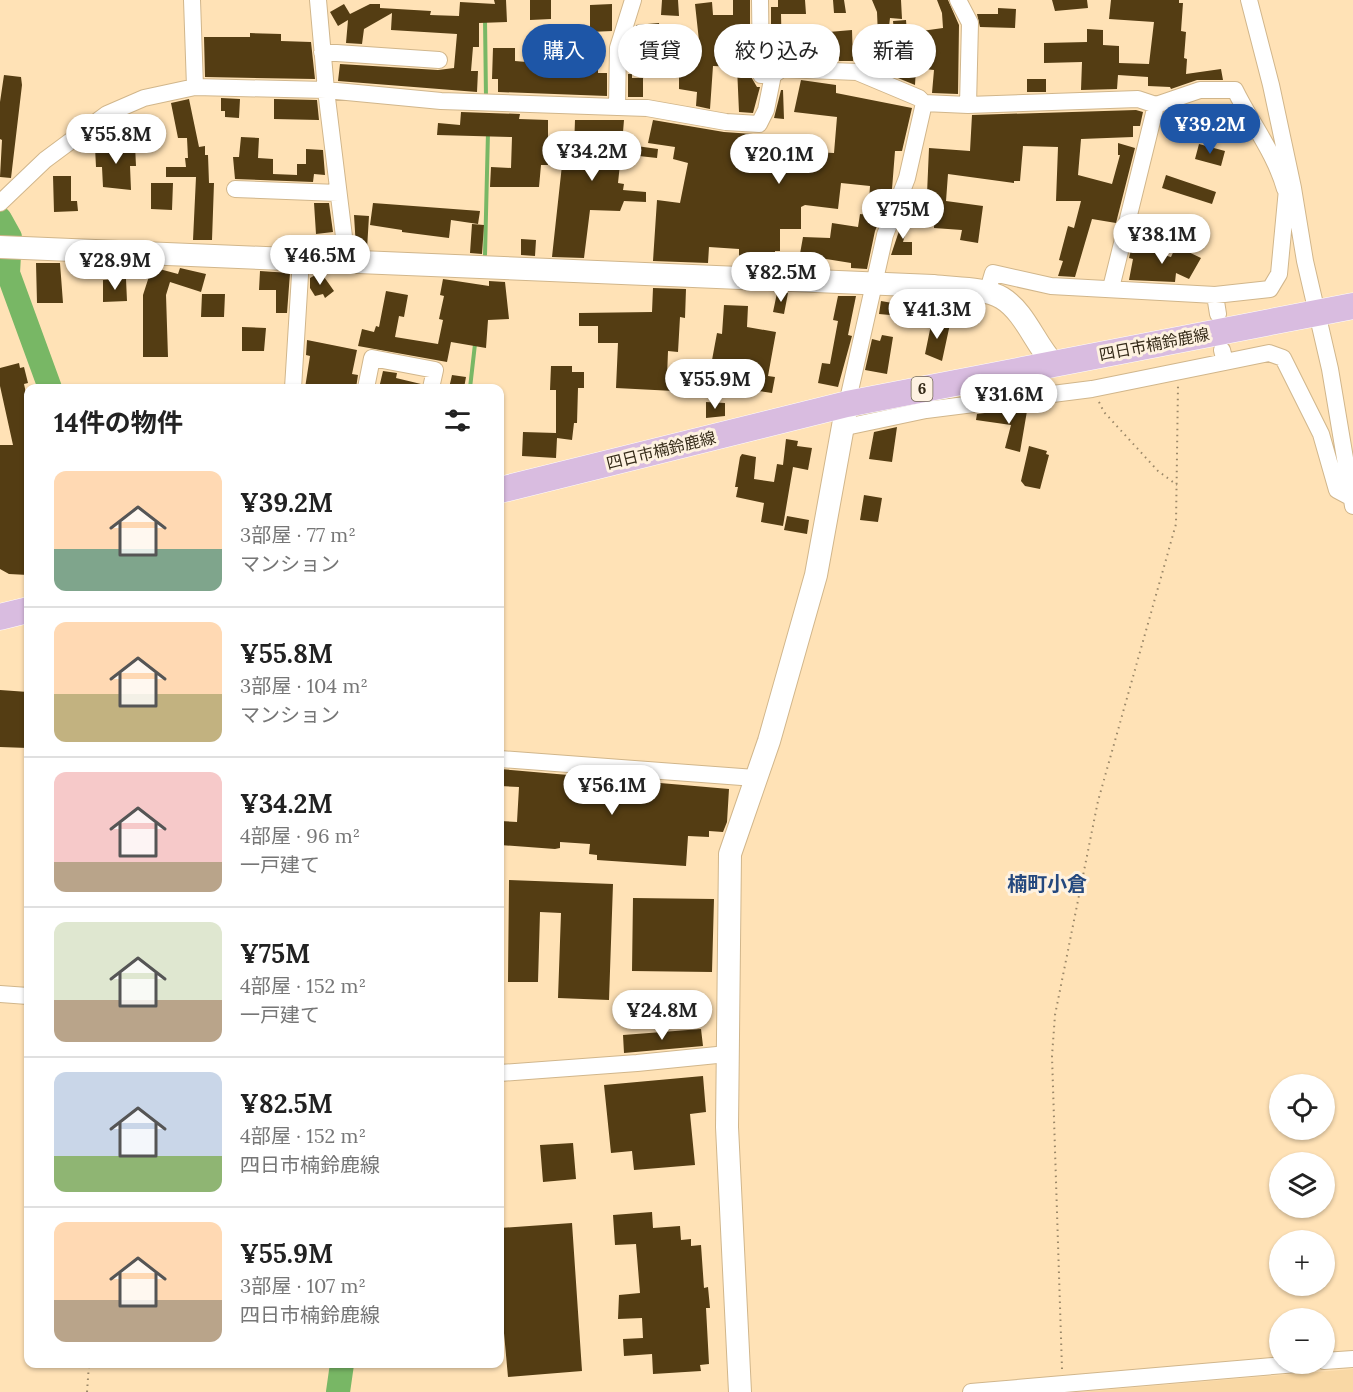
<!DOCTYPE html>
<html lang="ja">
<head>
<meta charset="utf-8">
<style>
  :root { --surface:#fff; --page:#f6f6f6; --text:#222; --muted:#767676; --line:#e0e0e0; --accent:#1e56a7 }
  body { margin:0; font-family:Lora,"Noto Sans JP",serif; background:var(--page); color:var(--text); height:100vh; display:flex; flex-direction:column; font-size:22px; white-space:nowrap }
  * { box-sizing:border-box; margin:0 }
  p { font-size:20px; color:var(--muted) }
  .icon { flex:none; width:33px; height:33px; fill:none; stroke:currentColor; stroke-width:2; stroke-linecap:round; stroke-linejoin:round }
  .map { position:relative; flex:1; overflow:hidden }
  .panel { position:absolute; left:24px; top:384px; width:480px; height:984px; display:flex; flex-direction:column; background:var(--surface); border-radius:12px; box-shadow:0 2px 4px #0004 }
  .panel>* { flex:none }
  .guide { position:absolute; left:522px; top:24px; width:570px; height:54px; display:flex; gap:12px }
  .buttons { position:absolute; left:1269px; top:1074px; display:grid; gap:12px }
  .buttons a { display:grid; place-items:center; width:66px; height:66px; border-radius:50%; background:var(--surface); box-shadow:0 2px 4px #0004; font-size:30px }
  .price { position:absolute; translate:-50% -51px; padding:0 14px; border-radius:21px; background:#fff; color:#222; font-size:20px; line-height:39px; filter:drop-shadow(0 2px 3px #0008) }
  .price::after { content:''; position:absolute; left:50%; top:36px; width:18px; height:14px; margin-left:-9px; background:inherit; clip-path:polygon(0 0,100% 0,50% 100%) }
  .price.on { background:var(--accent); color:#fff }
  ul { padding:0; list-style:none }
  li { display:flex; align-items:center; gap:18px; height:150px; padding:0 30px }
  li+li { border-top:2px solid var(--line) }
  li span { display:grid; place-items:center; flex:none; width:168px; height:120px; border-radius:12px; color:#555 }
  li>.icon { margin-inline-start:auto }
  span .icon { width:72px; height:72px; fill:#fffc; stroke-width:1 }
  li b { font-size:26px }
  h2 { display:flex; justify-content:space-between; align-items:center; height:72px; padding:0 30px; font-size:26px }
  .chip { padding:0 21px; border-radius:27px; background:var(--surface); box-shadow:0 2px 4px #0004; font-size:21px; line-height:54px }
  .chip.on { background:var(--accent); color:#fff }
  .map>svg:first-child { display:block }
  .built { fill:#f9d8a5 }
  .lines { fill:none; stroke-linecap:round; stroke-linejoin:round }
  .stream { stroke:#78b765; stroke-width:4 }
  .river { stroke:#78b765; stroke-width:24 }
  .building { fill:#543d13 }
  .street-casing { stroke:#d1b68b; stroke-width:18 }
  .secondary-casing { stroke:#d1b68b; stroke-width:24 }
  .primary-casing { stroke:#fff; stroke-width:27 }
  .path { stroke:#9a8768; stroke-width:2; stroke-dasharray:1.5 4.5; stroke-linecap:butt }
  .street { stroke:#fff; stroke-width:16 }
  .secondary { stroke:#fff; stroke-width:22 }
  .primary { stroke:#d9bce0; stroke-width:26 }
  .labels { text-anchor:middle; stroke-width:6; stroke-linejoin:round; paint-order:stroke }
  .shield { fill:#fef2e1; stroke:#716755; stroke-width:1.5 }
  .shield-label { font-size:15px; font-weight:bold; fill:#352b19 }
  .street-label { font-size:16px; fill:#352b19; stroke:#fef2e1 }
  .quarter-label { font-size:20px; font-weight:bold; fill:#24487e; stroke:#fef2e1 }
</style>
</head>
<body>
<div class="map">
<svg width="1353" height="1392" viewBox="0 0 1353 1392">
  <rect width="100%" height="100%" fill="#ffe2b6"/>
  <path class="built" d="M1353,1369V1392H1081Z"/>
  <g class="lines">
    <path class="stream" d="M485,19L486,98
      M485,255L488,132
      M470,388L475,344"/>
    <path class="river" d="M0,219L10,237L8,273L50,388
      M338,1392L342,1364"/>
  </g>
  <path class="building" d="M494,0H506L507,22L479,23V47H473L471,71H478L477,92L338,81L340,64L438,70L454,68L457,34L391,30L392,13L364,29L362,44L346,43L348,20L338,26L330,12L344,4L350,14L370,4H380V8L431,11L430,15L459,16L460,2L495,4Z
    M530,0H551V19L530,20Z
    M662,0H678L679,16L661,15Z
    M733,0H750V75L757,87H760L753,113L739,112L737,67L713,66L710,109L696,106L697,92L679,89V74H656L655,43L676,42V49L679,50H700L695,4L712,2L713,15H733Z
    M778,0H805L806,14H781L782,59L771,63V7H778Z
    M833,0H844L846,13H834Z
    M872,0H901L902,19L890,18L888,35L878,36L877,12Z
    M937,0H948L959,25L958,94L932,93L934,70L916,68L915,85L898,78L893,21L906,20L907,33L943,28L942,13Z
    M1052,0H1087L1088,8L1055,11Z
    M1111,0H1179V3H1183L1181,31L1186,32L1184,58L1187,59L1186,74L1221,69L1223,80H1197L1171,89L1170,87L1148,86V77L1118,75L1117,89L1081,90L1082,62L1044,63V43L1087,42V29L1103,30V45L1119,46V63L1149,64L1154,22L1109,19Z
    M612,4V31L590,32V5Z
    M998,8L1016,9L1015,28L980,27L977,14H998Z
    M659,23L660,37L635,39L636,25Z
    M852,30L853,61H839V53L818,54V59H807L805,34Z
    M250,33L281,34V41L311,42L315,79L205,77L204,37H250Z
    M577,46H598V73H607V96L498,92V79H492L493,48H515V61L538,63V70H576Z
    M628,74H632V78H643V97H628Z
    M4,75L21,77L22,85L11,178L0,177L2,140L0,139V102Z
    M1027,79H1046V92H1027Z
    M801,80L836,85V93L912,108L902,151H895L892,189L875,231L867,269L851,268V263L820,258V267L798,265L803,237L830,238L832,223L858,227L860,214L868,215L870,186L841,183L838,209L805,205L801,207V229H780V251H775V265L739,264V249L709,247L708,263L653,261L657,200L680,203L688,163L673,159L675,147L648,143L653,120L724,132L753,134L750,168L771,172V150L834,153L837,117L794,112Z
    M781,90H783L784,119L774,118Z
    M221,98L240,99L239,118L225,117V111H221Z
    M189,99L199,147L205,146V155H208L209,183H214L212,240H193L196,177H166V167H186L185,158H188L187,138H178L171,103Z
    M274,99L317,100L319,120L274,119Z
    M1185,106L1196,107L1197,131H1172V111Z
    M1136,110L1143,112L1140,126H1133V137L1081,139L1078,175L1112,184L1120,155H1118V143L1135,148L1116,223L1092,219L1075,277L1058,276L1063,261L1059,260L1068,226L1074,228L1081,201H1056L1058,147L1023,146L1020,181H1014V183L948,174L946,201L983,206L978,243L960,240L962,230L934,228V224H930V217H926L929,148L970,151L972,115Z
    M461,112L520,114L519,119L548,120V165H541L539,187H490L491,167L511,168L512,137L437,135L438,123L460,125Z
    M575,120H624L622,144L658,149L657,158L621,154L618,183L624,184L623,190L646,192V202L624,201L620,211L590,210L584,258L552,257L562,165H567L569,148L574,149Z
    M241,137L259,138L258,158L273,159V174L297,175V164H306V149L323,150L325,175L314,174L313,182L235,179L233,157H239Z
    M1199,144L1225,151L1221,166L1195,159Z
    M135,145L136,166H130L131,190L103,187L102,167H96L95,147Z
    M1166,175L1216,192L1212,204L1162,188Z
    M53,176H71V201H77L78,211L54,212Z
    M151,183H173L172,210L151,209Z
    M314,203H329L333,232L316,234Z
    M373,203L480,211L478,224L451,220L449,238L402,232V230L370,225Z
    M905,213L911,215L903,242H912V255H891Z
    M354,215L369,216L367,249L356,248Z
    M472,224L484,225L482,254L470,253Z
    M521,239L536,240L535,256L521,255Z
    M1132,246L1171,257L1176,246L1201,258L1189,279L1176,273L1175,282L1129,280L1133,259L1129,258Z
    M36,263H60L63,303H37Z
    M152,267L178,274L180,268L206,274L201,292L170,282L166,295L168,357H143V295Z
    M260,271L290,273L287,313H276V290H259Z
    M317,274H322L334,291L325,298L323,294L315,296L310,288V278Z
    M126,279L127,301L103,302V280Z
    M443,279L489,286V281L505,282L509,319L488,320L486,348L451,342L447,362L358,346L362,329L374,332L376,326L379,327L386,291L408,295L404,317L399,316L395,337L438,344L443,320L439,319L444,296L440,295Z
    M653,288L686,289L685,318L680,317L678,352L668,351L667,377L693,378V392L616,388L618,343H598V326H579V313L652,312Z
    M777,293H788L784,314L773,312Z
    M202,294H225L224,317H201Z
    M838,296H856L848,335L852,336L838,387L818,383L822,363L830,364L838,321L833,320Z
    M905,298L925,299L923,318L879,314L881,301L904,305Z
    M724,305L748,306L747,327L776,332L768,376L775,377L772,393L716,384L720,362L712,360L717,333L722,334Z
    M932,320L950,324L942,361L925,354Z
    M242,327L266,328L264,351H242Z
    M882,335L893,337L887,374L865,370L872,339L880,341Z
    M307,340L357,350L352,374L358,375L356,388H305L310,356L306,355Z
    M19,363L20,368L24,367L28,383L24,384L28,402V575L9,574L0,569V445H13L0,386V368Z
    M551,366H572V372H584V388H578L577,423H574L572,440L557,438L556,458L522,456L523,432L556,433V390H550Z
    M383,371L397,373L396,378L421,384V388H379Z
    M452,375L466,377L464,388H449Z
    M706,402L725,403V416L706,418Z
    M1015,409L1027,411L1020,452L1005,448L1011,425L976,420L977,414Z
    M897,427L892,462L869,459L874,432Z
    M786,439L798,441L797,446L812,448L808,470L793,467L783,526L761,522L764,503L736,497L738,487H735L740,457L742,454L756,457L754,479L774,482L777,464L783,465Z
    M1029,446L1047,451L1046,454L1049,455L1040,489L1025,486L1021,481Z
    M864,495L882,498L878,522L860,520Z
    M787,516L809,520L807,534L784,530Z
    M0,690L28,692V748L0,747Z
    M500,769L729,789L727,822L723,832L709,831V837L688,836L686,866L597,860V855L589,854L590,844L560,842V848L555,849L500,845V821L517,822L519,787L500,786Z
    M509,880L613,884L609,1000L558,998L561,913L540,912L538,982H508Z
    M633,898L714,899L712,972L632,971Z
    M701,1029L703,1046L624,1053L623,1035Z
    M703,1076L706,1112L690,1114L695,1165L634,1170L632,1151L611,1153L604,1085Z
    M573,1143L576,1179L543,1182L540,1145Z
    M652,1212L653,1228L680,1226L681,1240L691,1239V1246L701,1245L704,1288L708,1287L710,1308H706L709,1364L700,1365L701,1371L653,1374L652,1354L624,1356L623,1339L643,1338L642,1318L618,1319L619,1295L640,1293L636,1244L615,1245L613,1215Z
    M572,1223L582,1371L508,1377L502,1311H500V1228Z"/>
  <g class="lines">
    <defs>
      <path id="street" d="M192,0L195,87
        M318,0L326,90L347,261
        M958,0L970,23L968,105
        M1249,0L1271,85L1293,188L1305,261L1330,369L1353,506
        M322,52L439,60
        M773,75L782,69L857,72L919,98L924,103L968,105L1138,99L1156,105L1200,90H1235C1251,123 1275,153 1285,189
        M617,107L618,48L633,0
        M235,189L338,193
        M0,203L45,160L107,114L144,98L195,87L326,90L441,101L647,108L726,122L759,124L766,110L773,75H761L760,0
        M1111,288L1156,105
        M987,293L993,273L1051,286L1215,295L1270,289L1279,274L1287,189
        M1215,295L1218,314
        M1222,350L1225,362L1269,353L1283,358L1321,434L1337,490L1352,498
        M293,388L301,259
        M366,388L372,358L435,370L431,388
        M847,404L885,235L907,178L924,103
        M841,428L926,410L1092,389L1225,362
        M500,759L755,778
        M0,994L28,996
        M500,1073L637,1063L727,1054
        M1324,1361L1353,1359
        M971,1392L1297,1364"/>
      <path id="secondary" d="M0,247L933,286C954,289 983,287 1002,298C1025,312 1035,344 1053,363
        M740,1392L727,1127L730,854L769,741L816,575L847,404"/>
      <path id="primary" d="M500,490L847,404L1353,306
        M0,617L28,610"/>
    </defs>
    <use href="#street" class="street-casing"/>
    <use href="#secondary" class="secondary-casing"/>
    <use href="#primary" class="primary-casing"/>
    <path class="path" d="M1099,402L1104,412L1158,471L1177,485
      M1062,1369L1052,1056L1055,1015L1098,801L1176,524L1178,385
      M87,1392L89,1364"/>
    <use href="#street" class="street"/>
    <use href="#secondary" class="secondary"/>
    <use href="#primary" class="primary"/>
  </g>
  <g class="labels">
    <rect class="shield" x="911.5" y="377" width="21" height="24" rx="4.5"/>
    <g class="shield-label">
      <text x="922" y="394">6</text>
    </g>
    <g class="street-label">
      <text transform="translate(1154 344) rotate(-11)" y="6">四日市楠鈴鹿線</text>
      <text transform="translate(661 450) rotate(-14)" y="6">四日市楠鈴鹿線</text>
    </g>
    <g class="quarter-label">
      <text x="1047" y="891">楠町小倉</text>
    </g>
  </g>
</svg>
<div class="buttons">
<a><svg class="icon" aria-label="locate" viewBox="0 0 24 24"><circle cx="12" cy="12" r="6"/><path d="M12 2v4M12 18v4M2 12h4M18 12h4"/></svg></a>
<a><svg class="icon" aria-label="layers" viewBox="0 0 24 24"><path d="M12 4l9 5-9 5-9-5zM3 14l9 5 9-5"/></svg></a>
<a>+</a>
<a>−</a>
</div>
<b class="price on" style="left:1210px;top:155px">¥39.2M</b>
<b class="price" style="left:116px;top:165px">¥55.8M</b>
<b class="price" style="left:592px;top:182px">¥34.2M</b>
<b class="price" style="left:779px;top:185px">¥20.1M</b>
<b class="price" style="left:903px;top:240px">¥75M</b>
<b class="price" style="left:1162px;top:265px">¥38.1M</b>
<b class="price" style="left:320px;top:286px">¥46.5M</b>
<b class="price" style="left:115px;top:291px">¥28.9M</b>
<b class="price" style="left:781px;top:303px">¥82.5M</b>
<b class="price" style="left:937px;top:340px">¥41.3M</b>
<b class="price" style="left:715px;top:410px">¥55.9M</b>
<b class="price" style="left:1009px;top:425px">¥31.6M</b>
<b class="price" style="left:612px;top:816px">¥56.1M</b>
<b class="price" style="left:662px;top:1041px">¥24.8M</b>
<div class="guide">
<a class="chip on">購入</a>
<a class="chip">賃貸</a>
<a class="chip">絞り込み</a>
<a class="chip">新着</a>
</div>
<section class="panel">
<h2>14件の物件<svg class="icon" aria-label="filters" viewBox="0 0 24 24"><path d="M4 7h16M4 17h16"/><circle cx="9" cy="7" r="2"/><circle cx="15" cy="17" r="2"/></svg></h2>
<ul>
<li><span style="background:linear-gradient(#ffd9b3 65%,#7fa58c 0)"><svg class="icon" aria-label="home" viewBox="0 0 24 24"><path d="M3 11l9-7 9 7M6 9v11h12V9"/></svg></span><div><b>¥39.2M</b><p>3部屋 · 77 m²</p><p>マンション</p></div></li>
<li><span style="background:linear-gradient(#ffd9b3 60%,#c2b280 0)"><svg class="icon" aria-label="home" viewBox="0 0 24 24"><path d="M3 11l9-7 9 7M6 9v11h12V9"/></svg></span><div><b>¥55.8M</b><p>3部屋 · 104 m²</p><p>マンション</p></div></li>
<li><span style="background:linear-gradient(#f6c9c9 75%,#b9a48a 0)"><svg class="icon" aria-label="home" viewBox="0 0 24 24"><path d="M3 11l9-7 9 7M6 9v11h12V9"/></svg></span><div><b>¥34.2M</b><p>4部屋 · 96 m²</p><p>一戸建て</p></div></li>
<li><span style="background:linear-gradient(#dfe7d0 65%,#b9a48a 0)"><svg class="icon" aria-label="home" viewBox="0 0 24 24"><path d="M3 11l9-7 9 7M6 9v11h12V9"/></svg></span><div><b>¥75M</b><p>4部屋 · 152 m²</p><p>一戸建て</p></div></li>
<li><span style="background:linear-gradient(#c9d6e8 70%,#8fb573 0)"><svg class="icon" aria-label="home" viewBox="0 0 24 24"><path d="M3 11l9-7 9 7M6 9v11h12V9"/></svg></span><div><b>¥82.5M</b><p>4部屋 · 152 m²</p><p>四日市楠鈴鹿線</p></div></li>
<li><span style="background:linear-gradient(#ffd9b3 65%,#b9a48a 0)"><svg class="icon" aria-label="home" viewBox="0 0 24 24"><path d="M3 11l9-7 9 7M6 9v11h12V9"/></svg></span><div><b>¥55.9M</b><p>3部屋 · 107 m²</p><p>四日市楠鈴鹿線</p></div></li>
</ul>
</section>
</div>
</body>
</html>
